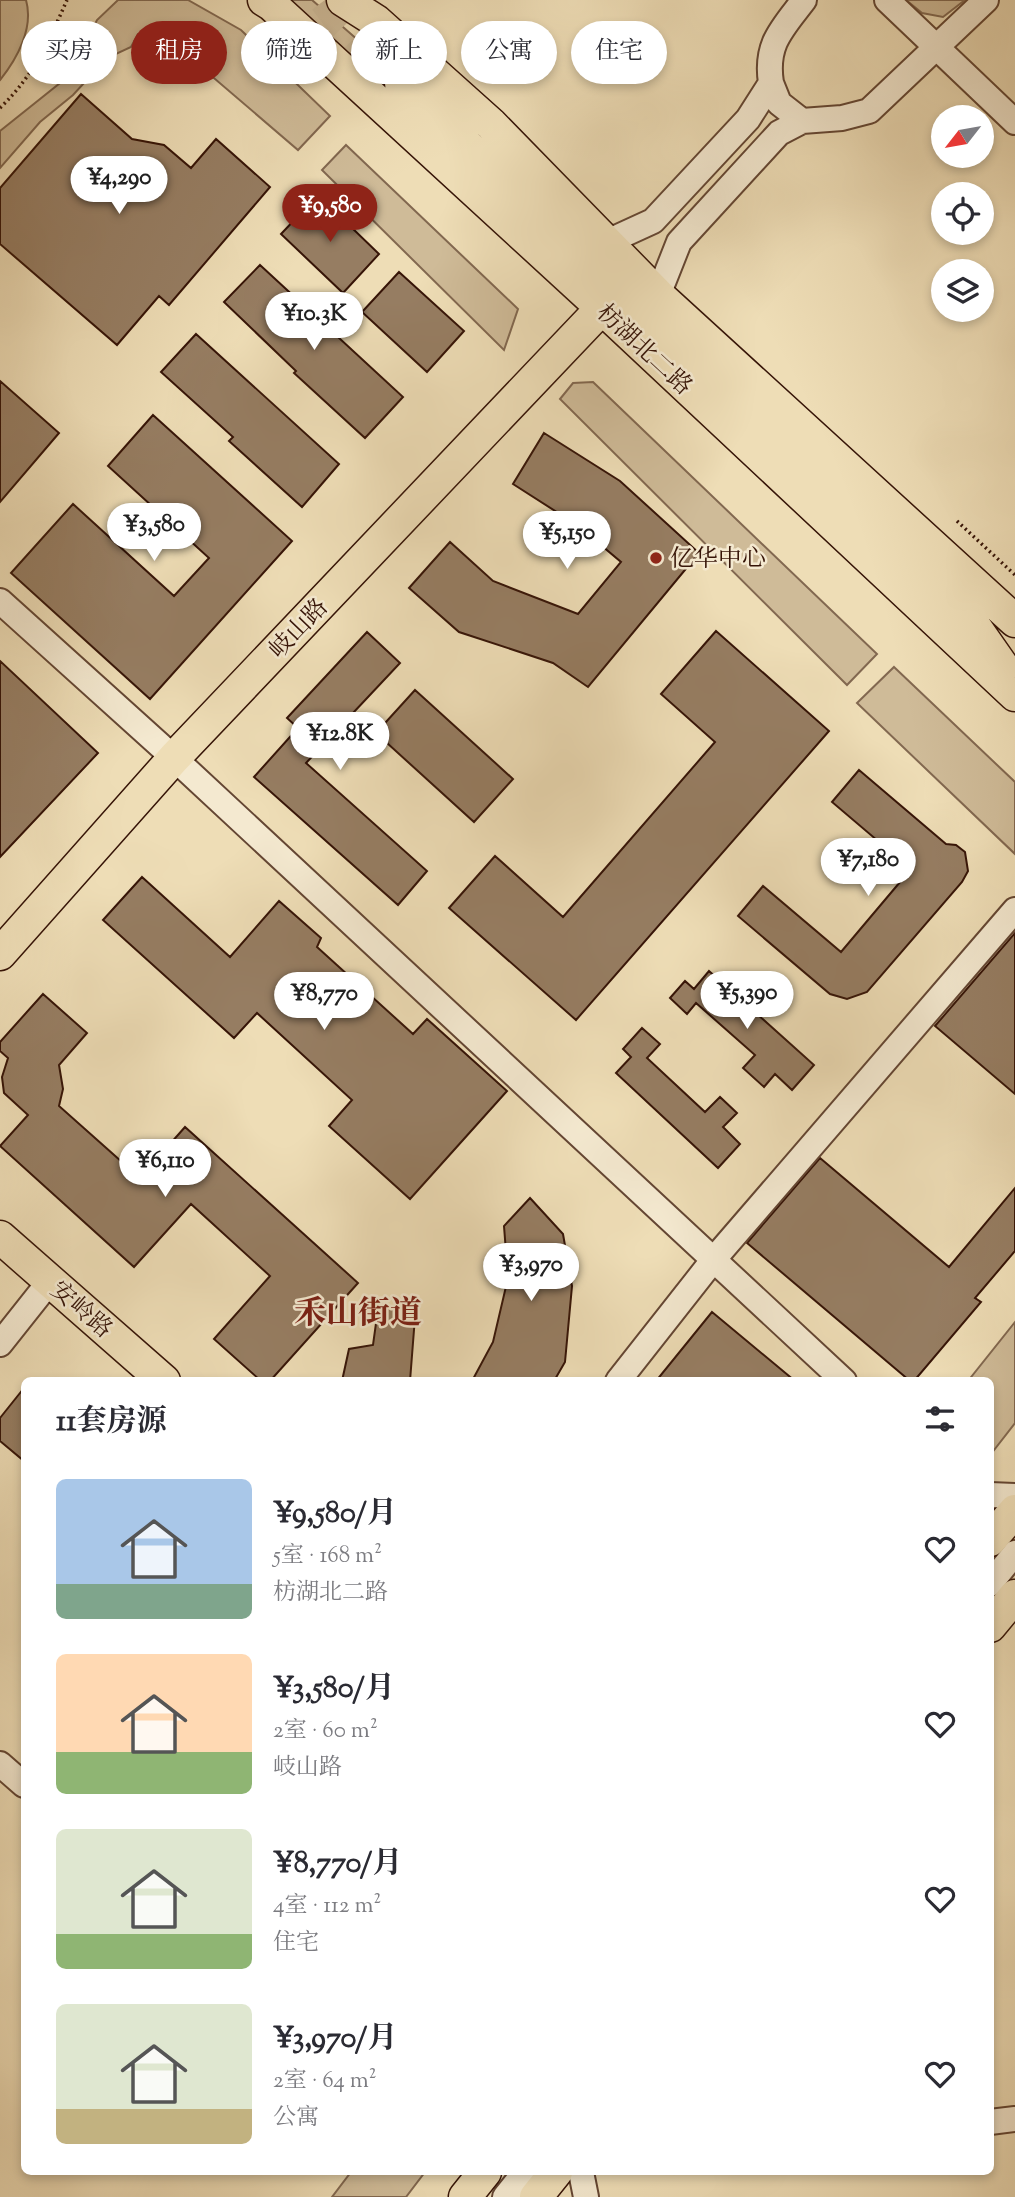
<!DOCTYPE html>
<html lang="zh">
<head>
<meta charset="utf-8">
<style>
  :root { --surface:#fff; --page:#f7f7f7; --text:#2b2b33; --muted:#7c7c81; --accent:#8f2418 }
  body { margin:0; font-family:"Sorts Mill Goudy","Noto Serif SC",serif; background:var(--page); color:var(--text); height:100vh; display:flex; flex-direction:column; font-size:26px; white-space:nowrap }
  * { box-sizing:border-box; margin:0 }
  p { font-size:23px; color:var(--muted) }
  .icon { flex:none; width:38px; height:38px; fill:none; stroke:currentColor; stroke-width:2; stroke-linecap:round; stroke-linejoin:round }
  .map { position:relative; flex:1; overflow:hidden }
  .panel { position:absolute; left:21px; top:1377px; width:973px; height:798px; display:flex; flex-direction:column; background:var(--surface); border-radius:10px; box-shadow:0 4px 10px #0003 }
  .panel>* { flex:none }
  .top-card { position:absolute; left:21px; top:21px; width:973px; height:63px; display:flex; gap:14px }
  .needle { width:46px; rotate:239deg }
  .tools { position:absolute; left:931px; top:105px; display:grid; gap:14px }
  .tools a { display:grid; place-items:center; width:63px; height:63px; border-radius:50%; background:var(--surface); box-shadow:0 4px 10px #0003; font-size:35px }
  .price { position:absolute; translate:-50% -60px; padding:0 16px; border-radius:24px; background:#fff; color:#222; font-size:23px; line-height:46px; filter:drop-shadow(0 2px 4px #0008) }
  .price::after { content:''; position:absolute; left:50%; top:42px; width:21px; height:16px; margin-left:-10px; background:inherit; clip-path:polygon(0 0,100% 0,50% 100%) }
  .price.active { background:var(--accent); color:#fff }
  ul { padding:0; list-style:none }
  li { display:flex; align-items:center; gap:21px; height:175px; padding:0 35px }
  li span { display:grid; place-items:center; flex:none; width:196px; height:140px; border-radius:10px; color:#555 }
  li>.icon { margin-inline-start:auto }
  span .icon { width:84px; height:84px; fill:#fffc; stroke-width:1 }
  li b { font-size:30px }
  h2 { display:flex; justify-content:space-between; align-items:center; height:84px; padding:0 35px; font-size:30px }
  .pill { padding:0 24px; border-radius:32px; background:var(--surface); box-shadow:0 4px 10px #0003; font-size:24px; line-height:63px }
  .pill.active { background:var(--accent); color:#fff }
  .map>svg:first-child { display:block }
  .green { fill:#cfbb98; stroke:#826850; stroke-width:2 }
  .building { fill:#967d62; stroke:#361407; stroke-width:2 }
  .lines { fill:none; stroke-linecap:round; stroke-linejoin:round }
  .major-tunnel { stroke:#c9b593; stroke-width:32; stroke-dasharray:32 16; stroke-linecap:butt }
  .minor-casing { stroke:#644633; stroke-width:28 }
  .major-casing { stroke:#361407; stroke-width:35 }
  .path { stroke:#361407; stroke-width:3.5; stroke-dasharray:2 3.5; stroke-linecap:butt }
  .minor { stroke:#f4e9d0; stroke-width:24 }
  .major { stroke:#eeddb6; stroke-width:32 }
  .poi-dot { fill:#8f2418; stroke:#f4e9d0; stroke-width:2.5 }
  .labels { text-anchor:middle; stroke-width:5; stroke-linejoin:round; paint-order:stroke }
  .street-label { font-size:24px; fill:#361407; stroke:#f4e9d0 }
  .poi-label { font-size:24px; fill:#361407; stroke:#f4e9d0; text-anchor:start }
  .district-label { font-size:32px; font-weight:bold; fill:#7a1f14; stroke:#f4e9d0 }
</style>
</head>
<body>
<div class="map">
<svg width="1015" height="2197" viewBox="0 0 1015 2197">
  <rect width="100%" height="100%" fill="#eeddb6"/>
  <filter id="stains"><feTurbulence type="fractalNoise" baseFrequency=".00286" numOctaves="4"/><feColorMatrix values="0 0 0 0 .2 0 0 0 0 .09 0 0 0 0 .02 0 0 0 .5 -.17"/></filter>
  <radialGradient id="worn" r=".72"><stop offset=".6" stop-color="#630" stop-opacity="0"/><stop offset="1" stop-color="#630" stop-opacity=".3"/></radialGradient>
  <path class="green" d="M0,0H26C34,28 17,59 0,80Z
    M118,0H188L241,30L330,116L298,150L187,55L159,35L138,34L131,47L107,58L73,95L40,122L0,168V131L60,83L76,61L97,20Z
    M277,0H312L398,75L380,94Z
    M906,0H965L943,17L922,13Z
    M346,145L518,309L504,350L322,170Z
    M593,382L877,654L847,685L560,399L573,383Z
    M894,667L1015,782V854L857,703Z
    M1015,1322V1423L991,1454L990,1381H968Z
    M351,2172H425L406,2197H332Z"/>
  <path class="building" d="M81,94L132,139L164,145L191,168L216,139L270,187L169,305L159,296L117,345L0,244V188Z
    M318,195L379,254L343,293L281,234Z
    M260,265L403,397L365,438L294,373L296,371L224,302Z
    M399,272L464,331L427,372L362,312Z
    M196,334L339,464L302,507L229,441L233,437L161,372Z
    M0,381L59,433L0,502Z
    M153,415L292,541L150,699L11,573L73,504L174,596L209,558L108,466Z
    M544,433L620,481L699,553L588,687L553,663L459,632L409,588L450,542L493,581L578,614L621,562L577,525L513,484Z
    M716,631L829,731L576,1020L449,908L495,856L563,917L715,742L661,694Z
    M367,632L400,663L306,763L427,871L398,905L254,777L298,728L287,718Z
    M0,661L98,753L0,857Z
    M415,690L513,779L474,822L376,733Z
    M859,770L946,844L956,845L965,852L968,871L962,882L867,992L847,999L830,994L738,916L763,886L841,952L911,869L832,802Z
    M142,877L230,957L279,901L321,938L317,947L413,1034L427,1019L507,1091L410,1199L329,1126L352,1100L257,1013L234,1038L103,920Z
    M1015,933V1094L935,1026Z
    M709,971L814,1065L792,1090L775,1074L764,1087L743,1068L755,1055L696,1003L687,1014L670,998L685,981L694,989Z
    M43,994L87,1033L59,1065L63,1089L59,1106L140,1178L185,1127L358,1283L270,1381H261L214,1339L270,1276L191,1204L134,1267L0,1146L28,1115L4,1093L2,1077L8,1058L0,1051V1042Z
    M642,1028L660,1044L647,1058L705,1112L720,1097L737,1113L723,1127L740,1144L718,1168L616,1073L631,1057L623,1049Z
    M820,1158L949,1267L1015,1188V1251L975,1298L981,1302L914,1381H910L747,1243Z
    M530,1198L563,1234L572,1286L565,1362L554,1381H472L493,1342L508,1278L504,1226Z
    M389,1308L415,1317L410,1381H342L349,1349L373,1345L377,1316Z
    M712,1312L795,1381H656Z
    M24,1388V1461L0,1441V1418Z"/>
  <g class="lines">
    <path class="major-tunnel" d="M325,0L340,20L401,83"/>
    <defs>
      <path id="minor" d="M887,0L1015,122
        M771,83L779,103L802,121
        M605,243L653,221L748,119L771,83C765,44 782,29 804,0
        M658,295L679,242L779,133L802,121L842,118L869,111L986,0
        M0,601L174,758L844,1381
        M0,1344L50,1281
        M618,1381L714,1259L1015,910
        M990,1495L1015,1496
        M990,1584L1015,1553
        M0,1764L24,1785
        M990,2122L1015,2119
        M581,2172L586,2197
        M505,2197L525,2172"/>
      <path id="major" d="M264,0L272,5L602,308L1015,695
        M343,0L376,21L491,124L658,295L1015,621
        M401,83L975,627L1003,667
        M0,954L174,758L602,308
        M0,1237L164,1381
        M990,1540L1015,1511
        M990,1626L1015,1596
        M465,2197L485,2172
        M536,2197L556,2172"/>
    </defs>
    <use href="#minor" class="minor-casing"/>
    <use href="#major" class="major-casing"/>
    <path class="path" d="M0,108C34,75 48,43 67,0
      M957,521L1015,575"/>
    <use href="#minor" class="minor"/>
    <use href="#major" class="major"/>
  </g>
  <circle class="poi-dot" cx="656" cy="558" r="7"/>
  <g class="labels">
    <g class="street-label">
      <text transform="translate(645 349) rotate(43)" y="8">枋湖北二路</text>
      <text transform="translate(298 628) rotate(-46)" y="8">岐山路</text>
      <text transform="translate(82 1309) rotate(41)" y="8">安岭路</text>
    </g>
    <g class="poi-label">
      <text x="670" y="566">亿华中心</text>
    </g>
    <g class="district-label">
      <text x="358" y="1323">禾山街道</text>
    </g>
  </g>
  <rect width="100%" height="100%" filter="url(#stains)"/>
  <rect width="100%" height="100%" fill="url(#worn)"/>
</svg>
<div class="tools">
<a><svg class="needle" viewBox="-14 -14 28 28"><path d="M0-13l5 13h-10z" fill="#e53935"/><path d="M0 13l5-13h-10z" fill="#7c7c81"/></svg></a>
<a><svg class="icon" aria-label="locate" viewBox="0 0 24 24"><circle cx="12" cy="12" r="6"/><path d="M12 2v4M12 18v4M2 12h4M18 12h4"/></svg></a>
<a><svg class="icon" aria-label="layers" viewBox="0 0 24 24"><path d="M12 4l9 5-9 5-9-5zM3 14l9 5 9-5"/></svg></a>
</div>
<b class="price" style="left:119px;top:216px">¥4,290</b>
<b class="price active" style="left:330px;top:244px">¥9,580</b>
<b class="price" style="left:314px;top:352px">¥10.3K</b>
<b class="price" style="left:154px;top:563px">¥3,580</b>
<b class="price" style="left:567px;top:571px">¥5,150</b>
<b class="price" style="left:340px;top:772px">¥12.8K</b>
<b class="price" style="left:868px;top:898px">¥7,180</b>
<b class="price" style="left:747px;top:1031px">¥5,390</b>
<b class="price" style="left:324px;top:1032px">¥8,770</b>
<b class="price" style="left:165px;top:1199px">¥6,110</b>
<b class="price" style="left:531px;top:1303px">¥3,970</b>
<div class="top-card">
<a class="pill">买房</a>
<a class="pill active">租房</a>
<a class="pill">筛选</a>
<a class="pill">新上</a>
<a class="pill">公寓</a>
<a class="pill">住宅</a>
</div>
<section class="panel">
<h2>11套房源<svg class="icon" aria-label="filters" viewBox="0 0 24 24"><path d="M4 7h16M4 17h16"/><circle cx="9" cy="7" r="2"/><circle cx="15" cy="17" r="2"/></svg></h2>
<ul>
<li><span style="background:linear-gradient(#a9c7e8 75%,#7fa58c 0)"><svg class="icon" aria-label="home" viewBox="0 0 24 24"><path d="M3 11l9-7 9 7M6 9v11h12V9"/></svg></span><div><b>¥9,580/月</b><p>5室 · 168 m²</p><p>枋湖北二路</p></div><svg class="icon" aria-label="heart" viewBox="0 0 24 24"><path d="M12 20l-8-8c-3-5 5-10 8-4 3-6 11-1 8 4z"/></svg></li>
<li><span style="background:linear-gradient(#ffd9b3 70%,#8fb573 0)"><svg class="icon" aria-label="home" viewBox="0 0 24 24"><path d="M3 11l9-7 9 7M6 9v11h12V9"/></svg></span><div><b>¥3,580/月</b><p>2室 · 60 m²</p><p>岐山路</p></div><svg class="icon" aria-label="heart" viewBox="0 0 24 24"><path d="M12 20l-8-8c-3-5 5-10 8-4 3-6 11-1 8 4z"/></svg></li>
<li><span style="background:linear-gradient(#dfe7d0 75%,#8fb573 0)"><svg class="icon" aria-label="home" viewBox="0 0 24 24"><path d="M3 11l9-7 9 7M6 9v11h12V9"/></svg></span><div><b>¥8,770/月</b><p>4室 · 112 m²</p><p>住宅</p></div><svg class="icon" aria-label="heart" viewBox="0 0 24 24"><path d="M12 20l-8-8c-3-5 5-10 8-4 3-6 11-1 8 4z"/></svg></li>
<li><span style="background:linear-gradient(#dfe7d0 75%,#c2b280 0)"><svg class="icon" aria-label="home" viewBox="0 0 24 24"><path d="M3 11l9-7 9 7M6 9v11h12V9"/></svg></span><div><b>¥3,970/月</b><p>2室 · 64 m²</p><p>公寓</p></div><svg class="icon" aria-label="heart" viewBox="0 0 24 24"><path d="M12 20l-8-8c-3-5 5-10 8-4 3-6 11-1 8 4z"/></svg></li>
</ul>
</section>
</div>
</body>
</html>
